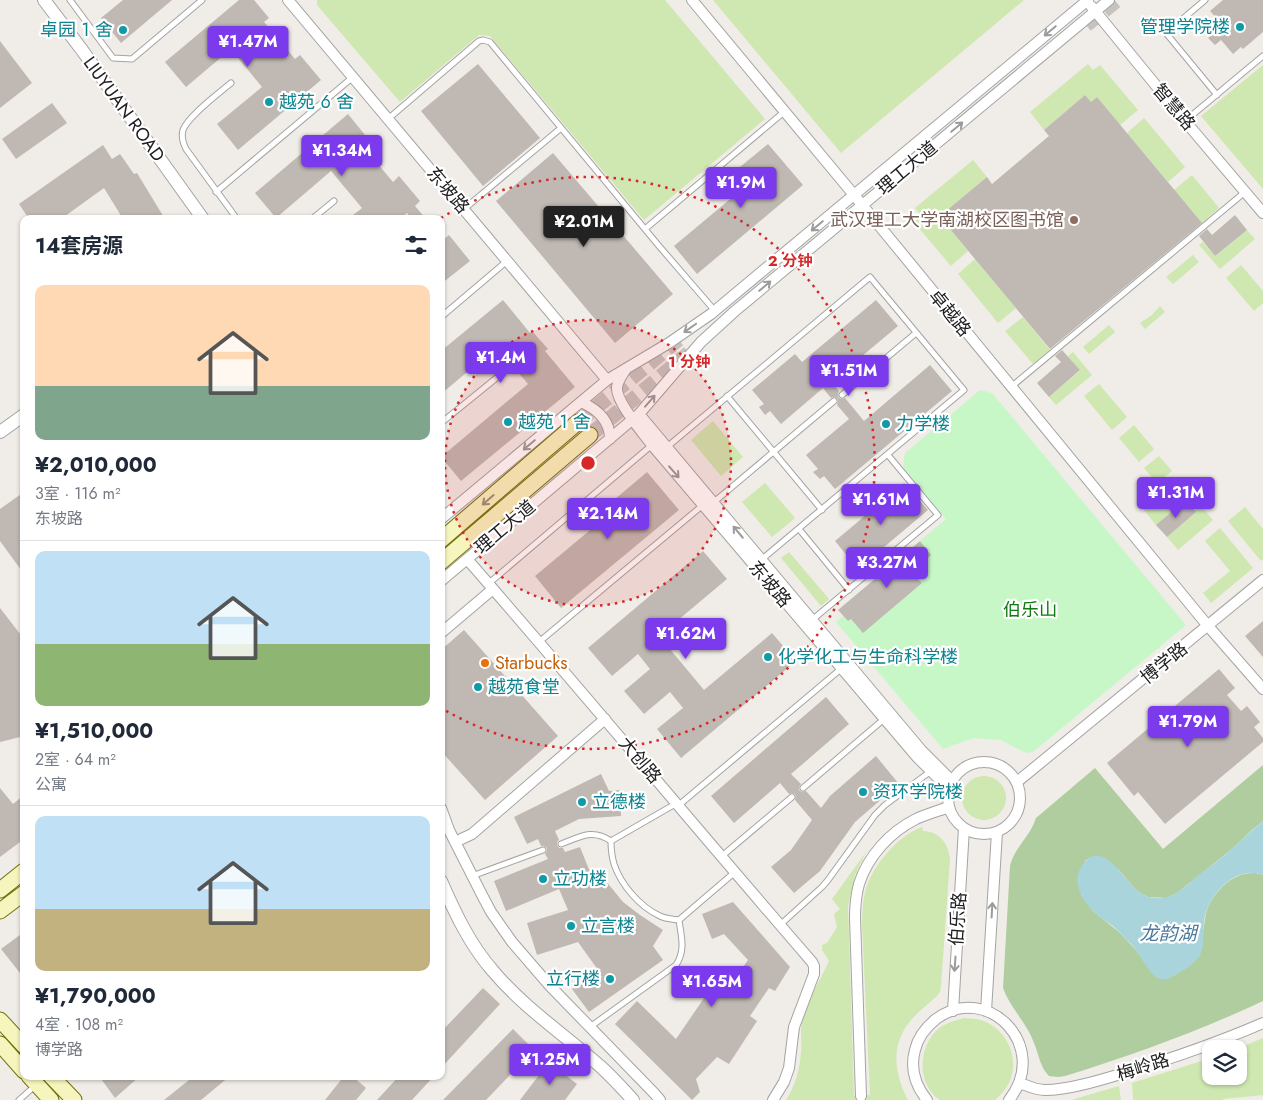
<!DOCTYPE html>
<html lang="zh">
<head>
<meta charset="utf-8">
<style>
  :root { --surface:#fff; --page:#f2f2f3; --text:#1f2937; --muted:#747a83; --line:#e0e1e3; --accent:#7c3aed }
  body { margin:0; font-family:Jost,"Noto Sans SC",sans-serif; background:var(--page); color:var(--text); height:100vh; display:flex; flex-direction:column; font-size:19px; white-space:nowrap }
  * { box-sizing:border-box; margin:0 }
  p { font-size:16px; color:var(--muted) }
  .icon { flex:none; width:28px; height:28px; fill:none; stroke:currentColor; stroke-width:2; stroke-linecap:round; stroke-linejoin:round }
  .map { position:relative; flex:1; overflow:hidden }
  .side { position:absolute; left:20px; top:215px; width:425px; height:865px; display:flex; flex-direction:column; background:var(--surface); border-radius:10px; box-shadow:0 1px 4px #0004 }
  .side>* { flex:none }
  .buttons { position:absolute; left:1202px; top:1040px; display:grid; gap:10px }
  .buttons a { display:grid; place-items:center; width:45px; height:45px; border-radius:10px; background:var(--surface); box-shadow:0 1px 4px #0004; font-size:25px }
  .price { position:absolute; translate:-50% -42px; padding:0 11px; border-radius:5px; background:var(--accent); color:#fff; font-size:16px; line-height:32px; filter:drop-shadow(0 1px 2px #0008) }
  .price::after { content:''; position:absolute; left:50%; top:30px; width:15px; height:11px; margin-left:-8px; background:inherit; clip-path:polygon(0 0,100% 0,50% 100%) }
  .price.active { background:#222; color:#fff }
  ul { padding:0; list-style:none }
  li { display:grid; align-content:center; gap:10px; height:265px; padding:0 15px }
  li+li { border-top:1px solid var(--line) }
  li span { display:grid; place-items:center; height:155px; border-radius:10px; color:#555 }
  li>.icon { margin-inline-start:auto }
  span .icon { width:90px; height:90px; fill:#fffc; stroke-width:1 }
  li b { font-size:21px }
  h2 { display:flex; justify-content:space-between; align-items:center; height:60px; padding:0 15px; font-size:21px }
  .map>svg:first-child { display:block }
  .grass { fill:#cfe7b0 }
  .forest { fill:#afcd9e }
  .park { fill:#c7f7c7 }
  .water { fill:#aad4db }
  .building { fill:#c0b8b3 }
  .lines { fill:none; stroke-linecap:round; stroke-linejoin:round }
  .secondary-tunnel { stroke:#c6c3bf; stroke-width:15; stroke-dasharray:15 8; stroke-linecap:butt }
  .service-casing { stroke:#a4a4a4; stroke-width:7 }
  .minor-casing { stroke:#a4a4a4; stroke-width:12 }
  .tertiary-casing { stroke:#a4a4a4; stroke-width:14 }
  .secondary-casing { stroke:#70730b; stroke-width:17 }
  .service { stroke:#fff; stroke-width:5 }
  .minor { stroke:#fff; stroke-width:10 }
  .tertiary { stroke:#fff; stroke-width:12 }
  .secondary { stroke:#f6f5be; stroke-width:15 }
  .oneway { stroke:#9b9b9b }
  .oneway2 { stroke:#969577 }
  .ring { fill:none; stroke:#d62828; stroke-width:2.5; stroke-dasharray:2.5 5 }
  .culture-dot { fill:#0f9aa8; stroke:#fff; stroke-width:2 }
  .education-dot { fill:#8d6e63; stroke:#fff; stroke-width:2 }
  .food-dot { fill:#e8710a; stroke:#fff; stroke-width:2 }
  .labels { text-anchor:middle; stroke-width:4.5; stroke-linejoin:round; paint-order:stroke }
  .culture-label { font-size:18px; fill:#0d838f; stroke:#fff; text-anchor:start }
  .street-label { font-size:18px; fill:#202020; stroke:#fff }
  .education-label { font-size:18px; fill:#785e54; stroke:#fff; text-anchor:end }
  .park-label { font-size:18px; fill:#127a12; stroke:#fff }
  .food-label { font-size:18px; fill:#c56008; stroke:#fff; text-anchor:start }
  .water-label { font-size:19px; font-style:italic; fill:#4b799c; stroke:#fff }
  .centre { fill:#d62828; stroke:#fff; stroke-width:2.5 }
  .ring-label { font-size:15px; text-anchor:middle; font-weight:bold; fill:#d62828; stroke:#fff; stroke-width:4.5; stroke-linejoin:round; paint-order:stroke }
</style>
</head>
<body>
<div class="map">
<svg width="1263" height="1100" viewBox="0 0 1263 1100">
  <rect width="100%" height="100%" fill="#f0ece7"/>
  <path class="grass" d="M317,0H665L765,119L644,220L490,36L479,35L400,102L317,5Z
    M713,0H1024L841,153Z
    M1088,64L1093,70L1100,65L1138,110L1120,125L1097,97L1091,102L1085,95L1044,130L1030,112Z
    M1263,65V189L1201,116Z
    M1144,118L1185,167L1168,182L1127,133Z
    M973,160L987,177L946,211L951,218L945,223L968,251L951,266L913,221L920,215L915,208Z
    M1192,175L1219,208L1202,223L1174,190Z
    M1247,230L1255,239L1220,269L1199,245L1203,242L1215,256Z
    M1193,255L1199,262L1173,284L1166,277Z
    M975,259L1016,308L998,323L958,274Z
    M1241,265L1263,291V303L1254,311L1226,278Z
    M1160,306L1165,312L1145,329L1140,323L1152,315Z
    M1023,317L1050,350L1033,364L1005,331Z
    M1109,325L1115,332L1089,354L1083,347Z
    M1073,352L1092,375L1056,405L1049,397L1080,371L1068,356Z
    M1099,384L1127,417L1112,430L1084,396Z
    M713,421L743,457L721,476L691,440Z
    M1134,425L1154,449L1139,462L1119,438Z
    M1159,456L1172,471L1157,483L1144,468Z
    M1179,480L1213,520L1178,550L1167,537L1196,512L1156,525L1143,509Z
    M765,483L795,518L772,537L742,502Z
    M1245,507L1263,529V559L1261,561L1228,521Z
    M1220,528L1253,568L1211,603L1203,593L1230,571L1205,541Z
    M789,552L829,599L821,606L781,558Z
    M962 798a22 22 0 1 1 44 0a22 22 0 1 1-44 0Z
    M922,827L923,831C940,832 948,843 950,859L941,986L940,992L937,996C928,1004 919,1011 911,1020C890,1045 894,1073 908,1100H786C795,1087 800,1068 801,1052C802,1042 800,1032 802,1021C807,1000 820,981 829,961L822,950V945L827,943L837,927L834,914L840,909L832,899L866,852L855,875L848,906L854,1096L870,1095L862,924C863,914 862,903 865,893C871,867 897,836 922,827Z
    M964,1018C969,1019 975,1018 980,1020C1004,1026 1019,1054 1011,1078C1008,1087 1002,1094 995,1100H940C917,1085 918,1049 936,1031C944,1023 954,1021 964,1018Z
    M1263,1038V1095L1223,1099V1100H1133L1132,1083L1211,1058V1076H1239V1049H1237Z
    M1119,1086L1121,1100H1071Z"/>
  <path class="forest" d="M1263,765V821L1252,830L1232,849L1177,893L1166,898L1149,897L1144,895L1135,889L1119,870L1092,857L1086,860L1083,865L1081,895L1093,911L1119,932L1135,949L1156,977L1168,978L1175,975L1194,962C1197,952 1200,942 1203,932C1205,922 1205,913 1209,905C1219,886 1240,867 1263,875V1001C1199,1031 1133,1055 1065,1076L1058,1077L1049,1076C1040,1067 1039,1055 1034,1043C1027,1023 1010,1008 1003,988L1010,866C1014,848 1030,837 1036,818L1095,768L1163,849Z"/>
  <path class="park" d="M980,390L992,393L1186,625L1033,752L1028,753L1022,751L1001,740L974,738L943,749L836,622L843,616L848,621L922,583L917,578L923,563L931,555L920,541L946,519L903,467L905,453Z"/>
  <path class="water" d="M1263,821V875C1237,865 1211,892 1205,916C1202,928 1206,947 1199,957C1194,964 1183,971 1175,975C1170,978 1163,981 1157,978C1149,973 1139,953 1132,945C1125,939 1120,932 1113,926C1106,921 1098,916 1092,910C1082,900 1073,883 1080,869C1083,864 1087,858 1093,856C1109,851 1126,882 1137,890C1143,895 1149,898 1157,898C1164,899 1169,897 1175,894C1183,889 1190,883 1196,877C1208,868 1221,859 1232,849C1242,840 1252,830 1263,821Z"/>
  <path class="building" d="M123,0H172L121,43L101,18Z
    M239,0H254L269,18L264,22L295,59L300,55L321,80L238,150L217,124L262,87L231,49L186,87L165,62Z
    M1223,0H1263V32L1243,49L1241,47L1233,54L1221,40L1215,45L1208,38L1219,29L1216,25L1220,22L1210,11Z
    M0,41L32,83L0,108Z
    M478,64L540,138L483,186L421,111Z
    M1085,95L1091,102L1097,97L1202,223L1050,349L945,223L951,218L946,211L987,177L992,184L1049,136L1044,130Z
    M52,103L67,123L16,159L2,139Z
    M348,114L369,140L362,145L393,182L399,176L420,201L415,206L426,219H412L407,213L400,219H348L362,208L331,171L276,218L255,193Z
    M768,144L803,185L697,274L674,246L747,185L735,171Z
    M103,145L112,159L120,154L134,174L137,173L165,219H123L104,188L61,219H29L19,204Z
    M553,153L673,294L615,343L496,201Z
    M1235,215L1247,230L1215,256L1199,236L1207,229L1212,235Z
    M449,235L470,261L441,284V242Z
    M503,300L530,333L532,331L548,349L545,351L575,387L461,481L441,457L528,384L497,347L441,394V351Z
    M876,300L898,326L831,382L839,391L838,394V397L841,399L845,398L864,421L930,365L952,391L835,489L824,476L820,479L813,472L818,469L806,455L849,419L837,405L838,401L837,398L834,397L831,398L823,388L781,424L770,411L765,415L759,407L764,404L752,390L795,354L802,362Z
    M1062,350L1080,370L1049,397L1037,383L1061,362L1055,356Z
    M647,472L679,510L561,608L535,576L613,511L608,505Z
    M904,483L928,510L858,569L835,541Z
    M24,492V574L0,541V509Z
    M1186,500L1196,512L1167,537L1156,525Z
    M920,541L931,555L923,563L928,569L917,578L922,583L863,633L851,619L848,621L838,610Z
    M703,551L727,579L659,636L704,690L772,633L796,661L681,758L657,729L683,708L670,692L644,714L624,691L650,669L638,654L612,676L588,648Z
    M0,608L24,639V736L0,742Z
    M1263,621V657L1245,636Z
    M464,630L558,736L485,800L441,751V650Z
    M1219,669L1235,688L1227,695L1241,711L1247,706L1260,722L1254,727L1263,738V742L1165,824L1138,792L1134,796L1107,763Z
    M826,697L849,724L791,774L801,784L799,787V790L802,792L806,791L821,808L830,796L876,756L899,784L855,822L820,871L794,893L771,867L791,850L812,820L795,800L796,797L795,794L792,793L789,794L780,783L734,823L711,796Z
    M601,774L609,791L620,790L621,816L579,819L555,831L559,840L557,842V845L559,848H563L565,852L580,847L596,887L605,880L623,902L640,915L663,930L653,946L663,960L589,1012L572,989L598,970L578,942L537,955L527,923L568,910L559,889L506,911L494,881L548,859L545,854L547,851V848L544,846H541L538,839L527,844L514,817Z
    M0,788L13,804L24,795V839L0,857Z
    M733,902L790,967L775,991L769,988L750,1016L757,1021L729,1064L717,1057L696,1079L700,1092L692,1100L615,1024L637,1001L676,1039L711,988L723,996L748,960L724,934L712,939L702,914Z
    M24,932V978L1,949Z
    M483,988L500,1004L441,1068V1032Z
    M513,1029L534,1050L486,1100H443Z
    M549,1062L577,1084L565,1100H520Z
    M99,1076H140L115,1098Z
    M194,1076H230L201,1100H164Z
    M344,1076H352L366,1088L356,1100H325Z
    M399,1076H434L412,1100H377Z"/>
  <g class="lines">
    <path class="secondary-tunnel" d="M1086,25L1117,0
      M578,422L679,339
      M590,435L689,353"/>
    <defs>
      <path id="service" d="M70,0L113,58L132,59L202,0
        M1205,0L1166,33L1217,95
        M231,83C219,93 188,116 183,130C181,137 183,143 186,149L237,219
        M388,119L479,41L483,40L490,42L659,246L715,311
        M1185,121L1263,56
        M216,192L353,77
        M464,209L561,128
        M312,219L334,201
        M645,229L784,112
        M441,317L507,261
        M1011,387L1245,192
        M842,395L916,333
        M727,396L822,510
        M441,423L505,371
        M667,447L870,277L964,390L761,560
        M714,502L834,401
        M799,529L849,590
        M488,584L652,445
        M812,620L938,515L888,455
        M539,642L703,505
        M803,788L884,719
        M679,805L842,668
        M611,841C611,849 612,857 614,864C621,885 640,907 660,916C666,919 672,919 679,920L735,872
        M611,841L677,803
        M561,844C580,837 592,828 611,841
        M722,856L792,797
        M472,876L543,850
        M780,925L822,887L828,880L875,815L885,805L931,771
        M590,1027L676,965C686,950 681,936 679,920
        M19,1100L36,1085"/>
      <path id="minor" d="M288,0L607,380
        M692,0L854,195L1208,626L1263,689
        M1091,6L1185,121L1263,213
        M626,369C623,374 618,380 617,387C615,401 643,433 652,445L917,757L949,789
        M581,402C597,409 610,420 610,439
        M639,414L922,751L952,781
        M441,519L607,380L669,343L711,314L1088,0
        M467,559C583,692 696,828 812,962L814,966V974L794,1027L789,1068L784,1082L773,1100
        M441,581L639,414L701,342L735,311L1109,0
        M441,633L493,589
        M948 798a36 36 0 1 1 72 0a36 36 0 1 1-72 0Z
        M1017,782L1263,580
        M441,808L449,830L482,895L491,912L512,942L550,986L654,1093L660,1100
        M455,842L472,834L605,719
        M953,1011L964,828
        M986,1011L997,832
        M1020,1083C1028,1086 1036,1090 1045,1090C1069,1090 1104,1079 1127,1072C1173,1058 1219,1042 1263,1023
        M861,1096L855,918C855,907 856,895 859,884C868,856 890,832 916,819C927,814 938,811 949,807
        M927,1100C915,1085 910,1068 915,1050C918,1037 926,1027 936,1019C988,981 1051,1047 1009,1100"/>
      <path id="tertiary" d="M44,0L82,50L203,219
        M0,432L24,415
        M441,881C455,913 470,945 493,971C524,1008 565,1035 601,1067C612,1077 623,1089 633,1100"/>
      <path id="secondary" d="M441,540L578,422
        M441,562L590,435
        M0,890L24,871
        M0,911L24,893
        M0,1020L24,1046
        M0,1044L24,1071
        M29,1076L51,1100
        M51,1076L74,1100"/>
    </defs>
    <use href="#service" class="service-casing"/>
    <use href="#minor" class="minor-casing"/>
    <use href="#tertiary" class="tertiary-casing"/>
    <use href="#secondary" class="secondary-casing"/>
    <use href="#service" class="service"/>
    <use href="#minor" class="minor"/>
    <use href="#tertiary" class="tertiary"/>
    <use href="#secondary" class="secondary"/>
  </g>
  <defs><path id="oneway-shaft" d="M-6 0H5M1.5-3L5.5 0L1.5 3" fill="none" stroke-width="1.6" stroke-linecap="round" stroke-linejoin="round" transform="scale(1.25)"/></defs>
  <g class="oneway">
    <use href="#oneway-shaft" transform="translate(1050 31) rotate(140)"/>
    <use href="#oneway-shaft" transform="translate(957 127) rotate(-40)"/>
    <use href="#oneway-shaft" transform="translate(817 226) rotate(140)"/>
    <use href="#oneway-shaft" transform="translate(765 286) rotate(-40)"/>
    <use href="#oneway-shaft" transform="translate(690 328) rotate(145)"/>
    <use href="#oneway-shaft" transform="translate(650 401) rotate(-49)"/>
    <use href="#oneway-shaft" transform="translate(529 445) rotate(140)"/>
    <use href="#oneway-shaft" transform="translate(674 472) rotate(49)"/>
    <use href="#oneway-shaft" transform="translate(738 532) rotate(-130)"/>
    <use href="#oneway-shaft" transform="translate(992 910) rotate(-87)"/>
    <use href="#oneway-shaft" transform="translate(955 964) rotate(94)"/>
  </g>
  <use class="oneway2" href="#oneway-shaft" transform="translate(488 500) rotate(139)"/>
  <circle cx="588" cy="463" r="143" fill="#d62828" fill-opacity=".12"/>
  <g class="ring">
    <circle cx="588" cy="463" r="143"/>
    <path d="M441 218A286 286 0 1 1 443 709"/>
  </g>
  <g class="culture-dot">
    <circle cx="1240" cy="27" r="5"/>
    <circle cx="123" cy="30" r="5"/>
    <circle cx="269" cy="102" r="5"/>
    <circle cx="508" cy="422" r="5"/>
    <circle cx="886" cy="424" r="5"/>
    <circle cx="768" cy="657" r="5"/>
    <circle cx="478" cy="687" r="5"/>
    <circle cx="863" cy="792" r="5"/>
    <circle cx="582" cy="802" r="5"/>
    <circle cx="543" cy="879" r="5"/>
    <circle cx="571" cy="926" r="5"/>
    <circle cx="610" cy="979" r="5"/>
  </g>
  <circle class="education-dot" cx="1074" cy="220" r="5"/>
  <circle class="food-dot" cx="485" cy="663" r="5"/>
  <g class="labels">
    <g class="culture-label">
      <text x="1230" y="33" text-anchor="end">管理学院楼</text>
      <text x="113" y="36" text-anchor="end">卓园 1 舍</text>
      <text x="279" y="108">越苑 6 舍</text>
      <text x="518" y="428">越苑 1 舍</text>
      <text x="896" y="430">力学楼</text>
      <text x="778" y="663">化学化工与生命科学楼</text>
      <text x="488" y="693">越苑食堂</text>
      <text x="873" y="798">资环学院楼</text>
      <text x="592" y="808">立德楼</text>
      <text x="553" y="885">立功楼</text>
      <text x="581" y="932">立言楼</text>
      <text x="600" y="985" text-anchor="end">立行楼</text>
    </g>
    <g class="street-label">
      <text transform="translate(1174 107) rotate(50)" y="6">智慧路</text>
      <text transform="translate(124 109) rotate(54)" y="6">LIUYUAN ROAD</text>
      <text transform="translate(907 168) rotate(-40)" y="6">理工大道</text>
      <text transform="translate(448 190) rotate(50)" y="6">东坡路</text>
      <text transform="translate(950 313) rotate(51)" y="6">卓越路</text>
      <text transform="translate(505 527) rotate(-40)" y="6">理工大道</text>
      <text transform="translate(770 584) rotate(50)" y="6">东坡路</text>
      <text transform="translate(1164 663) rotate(-39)" y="6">博学路</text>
      <text transform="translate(640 760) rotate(50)" y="6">大创路</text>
      <text transform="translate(958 919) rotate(-86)" y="6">伯乐路</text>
      <text transform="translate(1143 1067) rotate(-17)" y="6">梅岭路</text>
    </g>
    <g class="education-label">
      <text x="1064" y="226">武汉理工大学南湖校区图书馆</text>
    </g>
    <g class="park-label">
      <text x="1030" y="616">伯乐山</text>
    </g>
    <g class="food-label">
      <text x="495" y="669">Starbucks</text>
    </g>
    <g class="water-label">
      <text x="1168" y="940">龙韵湖</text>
    </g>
  </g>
  <circle cx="588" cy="463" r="8" class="centre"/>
  <g class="ring-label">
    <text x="790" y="266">2 分钟</text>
    <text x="689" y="367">1 分钟</text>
  </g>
</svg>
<div class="buttons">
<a><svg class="icon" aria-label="layers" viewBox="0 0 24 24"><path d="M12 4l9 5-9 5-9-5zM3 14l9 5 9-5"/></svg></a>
</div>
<b class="price" style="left:248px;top:68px">¥1.47M</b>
<b class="price" style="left:342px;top:177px">¥1.34M</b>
<b class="price" style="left:741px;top:209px">¥1.9M</b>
<b class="price active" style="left:584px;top:248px">¥2.01M</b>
<b class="price" style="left:501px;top:384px">¥1.4M</b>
<b class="price" style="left:849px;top:397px">¥1.51M</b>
<b class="price" style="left:1176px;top:519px">¥1.31M</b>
<b class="price" style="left:881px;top:526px">¥1.61M</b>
<b class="price" style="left:608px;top:540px">¥2.14M</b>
<b class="price" style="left:887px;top:589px">¥3.27M</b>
<b class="price" style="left:686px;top:660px">¥1.62M</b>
<b class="price" style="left:1188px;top:748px">¥1.79M</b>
<b class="price" style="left:712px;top:1008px">¥1.65M</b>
<b class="price" style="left:550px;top:1086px">¥1.25M</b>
<section class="side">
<h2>14套房源<svg class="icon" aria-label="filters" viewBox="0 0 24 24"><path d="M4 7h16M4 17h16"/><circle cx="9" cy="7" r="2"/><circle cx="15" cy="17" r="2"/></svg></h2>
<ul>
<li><span style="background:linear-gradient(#ffd9b3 65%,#7fa58c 0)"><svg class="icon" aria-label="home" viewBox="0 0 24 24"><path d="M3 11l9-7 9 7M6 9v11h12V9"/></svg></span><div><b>¥2,010,000</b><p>3室 · 116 m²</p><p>东坡路</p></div></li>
<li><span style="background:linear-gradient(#bfe0f5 60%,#8fb573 0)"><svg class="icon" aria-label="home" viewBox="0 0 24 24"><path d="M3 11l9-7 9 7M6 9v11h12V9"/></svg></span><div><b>¥1,510,000</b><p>2室 · 64 m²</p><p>公寓</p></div></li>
<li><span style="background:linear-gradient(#bfe0f5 60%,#c2b280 0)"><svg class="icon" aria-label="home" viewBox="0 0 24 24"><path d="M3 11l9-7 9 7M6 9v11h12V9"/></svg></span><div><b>¥1,790,000</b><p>4室 · 108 m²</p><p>博学路</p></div></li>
</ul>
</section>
</div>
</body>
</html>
